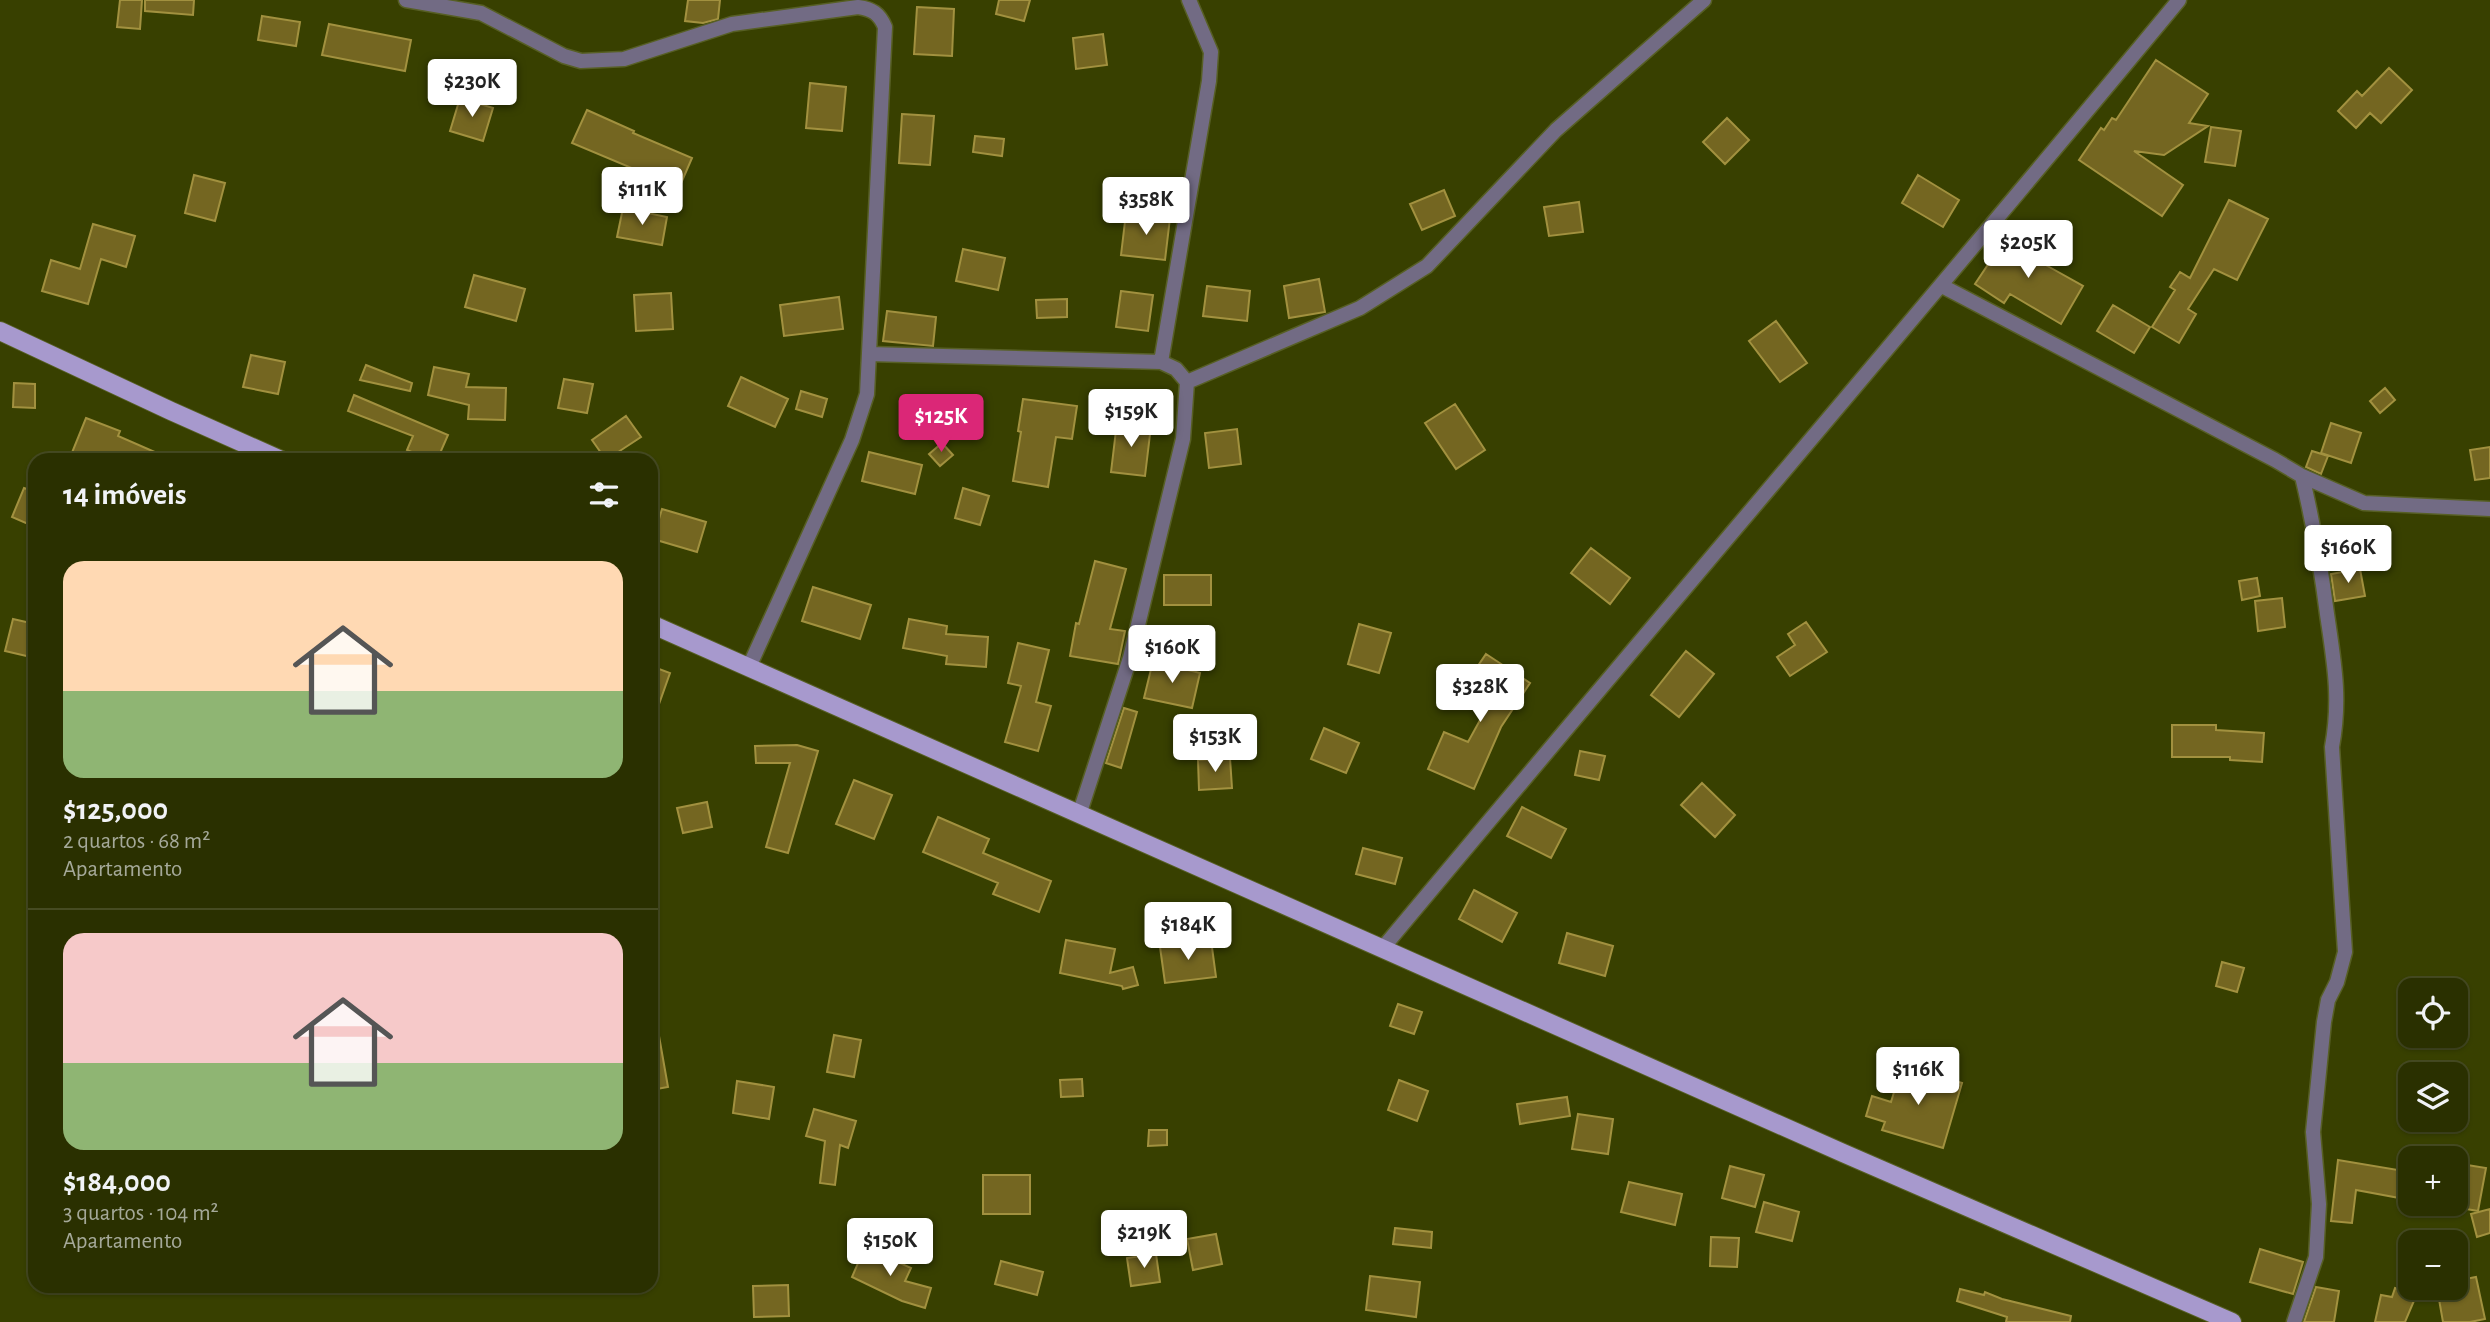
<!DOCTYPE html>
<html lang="pt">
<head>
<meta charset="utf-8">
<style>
  :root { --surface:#2a3000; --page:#363c0f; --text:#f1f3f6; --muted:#a5a999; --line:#464b22; --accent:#db2777 }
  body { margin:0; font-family:"Alegreya Sans",sans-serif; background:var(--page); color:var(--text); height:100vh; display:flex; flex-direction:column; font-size:26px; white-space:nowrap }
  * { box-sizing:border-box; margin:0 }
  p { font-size:23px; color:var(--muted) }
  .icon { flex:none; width:38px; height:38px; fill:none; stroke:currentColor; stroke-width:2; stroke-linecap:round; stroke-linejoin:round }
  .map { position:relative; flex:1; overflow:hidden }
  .side { position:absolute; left:28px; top:453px; width:630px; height:840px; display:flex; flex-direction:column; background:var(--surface); border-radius:21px; box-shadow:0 2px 5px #0004,0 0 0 2px var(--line) }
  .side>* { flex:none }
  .buttons { position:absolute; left:2398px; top:978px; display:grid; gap:14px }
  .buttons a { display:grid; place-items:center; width:70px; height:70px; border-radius:14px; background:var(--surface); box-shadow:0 2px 5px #0004,0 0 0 2px var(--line); font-size:35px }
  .price { position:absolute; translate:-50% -60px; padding:0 16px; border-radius:7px; background:#fff; color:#222; font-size:23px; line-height:46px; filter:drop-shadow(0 2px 4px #0008) }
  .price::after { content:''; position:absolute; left:50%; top:42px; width:21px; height:16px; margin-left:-10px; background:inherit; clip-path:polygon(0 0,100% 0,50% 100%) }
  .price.active { background:var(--accent); color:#fff }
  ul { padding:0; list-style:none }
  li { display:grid; align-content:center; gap:14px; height:371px; padding:0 35px }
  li+li { border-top:2px solid var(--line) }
  li span { display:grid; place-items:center; height:217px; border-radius:21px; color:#555 }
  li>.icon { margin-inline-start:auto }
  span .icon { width:126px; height:126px; fill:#fffc; stroke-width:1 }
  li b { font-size:30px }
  h2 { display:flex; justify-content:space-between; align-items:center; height:84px; padding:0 35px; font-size:30px }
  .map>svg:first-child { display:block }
  .building { fill:#746621; stroke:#a2913f; stroke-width:2 }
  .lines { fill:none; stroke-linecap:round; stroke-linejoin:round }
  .minor-casing { stroke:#575f24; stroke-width:17 }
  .primary-casing { stroke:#575f24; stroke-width:20 }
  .minor { stroke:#726b84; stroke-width:14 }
  .primary { stroke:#a799cd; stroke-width:18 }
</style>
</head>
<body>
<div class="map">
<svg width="2490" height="1322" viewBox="0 0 2490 1322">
  <rect width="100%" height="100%" fill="#384000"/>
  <path class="building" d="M120,0H142L140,29L117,27Z
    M145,0H194L193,15L145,11Z
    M688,0H720L718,19L703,23L685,21Z
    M999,0H1030L1024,21L996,14Z
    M917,7L954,9L952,56L914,54Z
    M262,16L300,22L296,46L258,40Z
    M329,24L411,40L405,71L322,55Z
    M1103,34L1107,65L1076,69L1073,38Z
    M2156,60L2208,94L2189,123L2208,126L2164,155L2134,151L2183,185L2162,216L2079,160L2101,128L2104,130L2112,118L2116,120Z
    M2389,68L2412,90L2381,123L2370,113L2356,128L2338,111L2357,91L2362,96Z
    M810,83L846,87L842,131L806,128Z
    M460,98L493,108L483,141L450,131Z
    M587,110L634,131L633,133L692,158L679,188L572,143Z
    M902,114L934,116L930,165L899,163Z
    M1727,118L1749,140L1725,164L1703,142Z
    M2211,127L2241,131L2235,166L2205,162Z
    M975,136L1004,139L1002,156L973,152Z
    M194,175L225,183L215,221L185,213Z
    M1918,175L1959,200L1943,227L1902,203Z
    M1444,190L1455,216L1422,230L1410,204Z
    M2229,200L2268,219L2237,280L2214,269L2188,309L2196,314L2179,343L2152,327L2175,290L2170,287L2180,272L2190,278Z
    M1579,202L1583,232L1549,236L1544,207Z
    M623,208L667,217L662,245L617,237Z
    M1126,213L1170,218L1165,260L1121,255Z
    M93,224L135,236L126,267L101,259L88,304L42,291L51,260L80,269Z
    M2009,233L2039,253L2035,259L2083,286L2061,324L2010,294L2004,303L1975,284Z
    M963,249L1005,258L998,290L956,281Z
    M474,275L525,289L516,321L465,307Z
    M1319,279L1325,312L1289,318L1284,286Z
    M1207,286L1250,291L1247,321L1203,316Z
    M1121,291L1153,295L1148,331L1116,327Z
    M671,293L673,329L636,331L634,295Z
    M839,297L843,329L784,336L780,305Z
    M1067,299V317L1037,318L1036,300Z
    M2113,305L2150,327L2134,353L2097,331Z
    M887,311L936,317L933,346L883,341Z
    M1776,321L1807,363L1780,382L1749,341Z
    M251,355L285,362L278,394L243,387Z
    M366,365L412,383L410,391L360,380Z
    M434,367L469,374L466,387L506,388L505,420L468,419L469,405L428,395Z
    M741,377L788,399L775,427L728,406Z
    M564,379L593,384L587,413L558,408Z
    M14,383L35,384V408L13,407Z
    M2385,388L2395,400L2380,413L2370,401Z
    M801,391L827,399L822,417L796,409Z
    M354,395L448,435L437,460H430L407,450L413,436L348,411Z
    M1023,399L1077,406L1072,439L1056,437L1048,487L1013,481L1021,432L1018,431Z
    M1455,404L1485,450L1456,469L1425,423Z
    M626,416L641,437L606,460L592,440Z
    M86,418L120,431L118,436L173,460H69Z
    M1117,422L1151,426L1145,476L1111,472Z
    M2331,423L2361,433L2351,463L2321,453Z
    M1237,429L1241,464L1209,468L1205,433Z
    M942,443L953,455L940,466L929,454Z
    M2490,447V478L2475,480L2470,450Z
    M2312,451L2328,456L2321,474L2306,467Z
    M869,452L922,465L915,494L862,481Z
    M24,488L35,492V527L12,517Z
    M963,488L989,496L980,525L955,518Z
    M662,509L706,522L697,552L653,539Z
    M1591,548L1630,578L1610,604L1571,573Z
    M1095,561L1126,569L1110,629L1125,631L1118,664L1070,656L1076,623L1079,624Z
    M2360,569L2365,596L2335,601L2331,574Z
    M1164,575H1211V605H1164Z
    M2257,578L2260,596L2242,600L2239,581Z
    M813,587L871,605L860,639L802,621Z
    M2282,598L2285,627L2258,631L2255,601Z
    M13,619L35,624V658L5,651Z
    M909,619L947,626L946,634L988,637L986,667L946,664L947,656L903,648Z
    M1806,622L1827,652L1790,676L1777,657L1795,645L1788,634Z
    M1359,624L1391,633L1379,673L1348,664Z
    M1018,643L1049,650L1036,702L1051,706L1038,751L1005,742L1021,686L1008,683Z
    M1686,651L1714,674L1679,717L1651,695Z
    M1486,654L1530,683L1501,727L1474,789L1428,769L1444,732L1468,742L1490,702L1465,685Z
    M1153,661L1200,673L1192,708L1144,698Z
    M651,666L670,673L653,721H651Z
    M1124,708L1137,712L1121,768L1106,763Z
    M2172,725H2216V730L2264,733L2262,762L2230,760V757H2172Z
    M1324,728L1359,743L1346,773L1311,759Z
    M797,745L818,751L788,853L766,847L790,763H756L755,746Z
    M1580,751L1605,756L1599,780L1575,775Z
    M1230,758L1232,788L1199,790L1198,760Z
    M854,780L892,795L874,839L836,824Z
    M1702,783L1735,815L1715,837L1681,805Z
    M707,802L712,827L683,833L677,808Z
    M1522,807L1566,829L1551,858L1507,836Z
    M938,817L989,839L983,853L1051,881L1039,912L993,894L998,883L923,852Z
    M1363,848L1402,858L1395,884L1356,874Z
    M1474,890L1517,913L1502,942L1459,919Z
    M1567,933L1613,946L1605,976L1559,963Z
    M1066,940L1115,949L1110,973L1133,967L1138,985L1123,989L1122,986L1060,973Z
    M1211,940L1216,977L1165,983L1160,947Z
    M2222,962L2244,968L2237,992L2216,986Z
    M1398,1004L1422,1012L1414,1034L1390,1026Z
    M834,1035L861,1040L854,1077L827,1072Z
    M659,1036L668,1087L651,1090V1037Z
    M1902,1066L1962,1083L1943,1148L1882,1130L1885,1122L1866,1116L1872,1096L1891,1102Z
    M1082,1079L1083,1096L1061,1097L1060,1080Z
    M1399,1080L1428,1091L1417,1121L1388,1110Z
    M737,1081L774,1087L769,1119L733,1113Z
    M1567,1097L1570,1116L1520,1124L1517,1104Z
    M814,1109L856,1121L848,1148L840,1145L835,1185L820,1183L825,1141L806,1136Z
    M1578,1114L1613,1119L1608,1154L1572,1149Z
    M1149,1130H1167V1145L1148,1146Z
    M2338,1160L2410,1172V1200L2356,1190L2352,1223L2331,1221Z
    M2455,1163L2486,1168L2478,1211L2455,1207Z
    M1730,1166L1764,1175L1755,1207L1722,1198Z
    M983,1175H1030V1214H983Z
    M1629,1182L1682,1194L1675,1225L1621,1212Z
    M1764,1202L1799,1212L1792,1241L1756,1232Z
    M2490,1209V1233L2477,1237L2471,1214Z
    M1395,1228L1432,1232L1431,1248L1393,1244Z
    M1216,1234L1222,1264L1193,1270L1187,1239Z
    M1711,1237L1739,1238L1737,1267L1710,1266Z
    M865,1247L911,1268L905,1281L931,1288L925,1308L902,1301L852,1277Z
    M2260,1249L2303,1262L2293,1294L2250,1282Z
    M1156,1254L1160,1282L1131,1286L1127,1258Z
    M1001,1261L1043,1272L1037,1295L995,1284Z
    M1370,1276L1420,1282L1416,1317L1366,1310Z
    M2476,1277L2485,1319L2470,1322H2443L2437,1288H2455V1281Z
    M788,1285L789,1316L754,1317L753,1286Z
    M2316,1287L2339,1291L2334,1322H2304Z
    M2395,1288L2416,1296L2405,1322H2375L2381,1295L2392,1297Z
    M1960,1289L1984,1295L1985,1292L2002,1299L2071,1316L2070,1322H2006L2007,1317L1957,1301Z"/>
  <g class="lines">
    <defs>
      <path id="minor" d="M406,0L481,13L564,56L581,61L624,59L732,24L858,7C872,9 879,13 885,27L867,394L852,440L749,667
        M1942,286L2275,460L2302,476C2313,522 2321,567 2327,614C2334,662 2341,698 2332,747L2345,952L2337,982L2328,1000L2324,1022L2313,1132L2319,1204L2316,1257L2294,1322
        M869,354L1161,362L1176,369L1187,382L1183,439L1130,658L1079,815
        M1161,362L1209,81L1211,52L1189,0
        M1187,382L1360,308L1427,266L1556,130L1704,0
        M2302,476L2364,503L2490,509
        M1382,949C1647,631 1916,318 2179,0"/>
      <path id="primary" d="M0,331L171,411L281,460
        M651,624L1843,1153L2232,1322"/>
    </defs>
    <use href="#minor" class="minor-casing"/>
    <use href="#primary" class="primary-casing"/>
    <use href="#minor" class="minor"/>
    <use href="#primary" class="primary"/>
  </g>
</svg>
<div class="buttons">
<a><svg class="icon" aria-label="locate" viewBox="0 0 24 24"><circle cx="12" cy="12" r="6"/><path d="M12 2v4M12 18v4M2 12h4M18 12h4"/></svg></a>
<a><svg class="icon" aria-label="layers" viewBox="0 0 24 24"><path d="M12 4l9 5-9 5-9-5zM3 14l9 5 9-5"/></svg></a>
<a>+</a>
<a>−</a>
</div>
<b class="price" style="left:472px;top:119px">$230K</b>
<b class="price" style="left:642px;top:227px">$111K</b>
<b class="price" style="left:1146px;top:237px">$358K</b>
<b class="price" style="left:2028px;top:280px">$205K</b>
<b class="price" style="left:1131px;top:449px">$159K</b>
<b class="price active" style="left:941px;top:454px">$125K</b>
<b class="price" style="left:2348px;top:585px">$160K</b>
<b class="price" style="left:1172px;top:685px">$160K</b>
<b class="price" style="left:1480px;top:724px">$328K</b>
<b class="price" style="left:1215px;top:774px">$153K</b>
<b class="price" style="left:1188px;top:962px">$184K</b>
<b class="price" style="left:1918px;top:1107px">$116K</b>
<b class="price" style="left:1144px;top:1270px">$219K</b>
<b class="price" style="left:890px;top:1278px">$150K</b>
<section class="side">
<h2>14 imóveis<svg class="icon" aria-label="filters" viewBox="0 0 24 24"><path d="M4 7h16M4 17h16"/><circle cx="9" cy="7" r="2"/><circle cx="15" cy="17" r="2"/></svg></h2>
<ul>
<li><span style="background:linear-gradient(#ffd9b3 60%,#8fb573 0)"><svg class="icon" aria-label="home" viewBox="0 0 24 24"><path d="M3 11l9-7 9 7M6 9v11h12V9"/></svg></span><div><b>$125,000</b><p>2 quartos · 68 m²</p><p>Apartamento</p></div></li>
<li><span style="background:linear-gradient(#f6c9c9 60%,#8fb573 0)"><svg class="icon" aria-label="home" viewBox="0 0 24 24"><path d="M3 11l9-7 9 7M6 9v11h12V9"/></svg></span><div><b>$184,000</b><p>3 quartos · 104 m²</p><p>Apartamento</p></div></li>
</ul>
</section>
</div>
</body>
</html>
